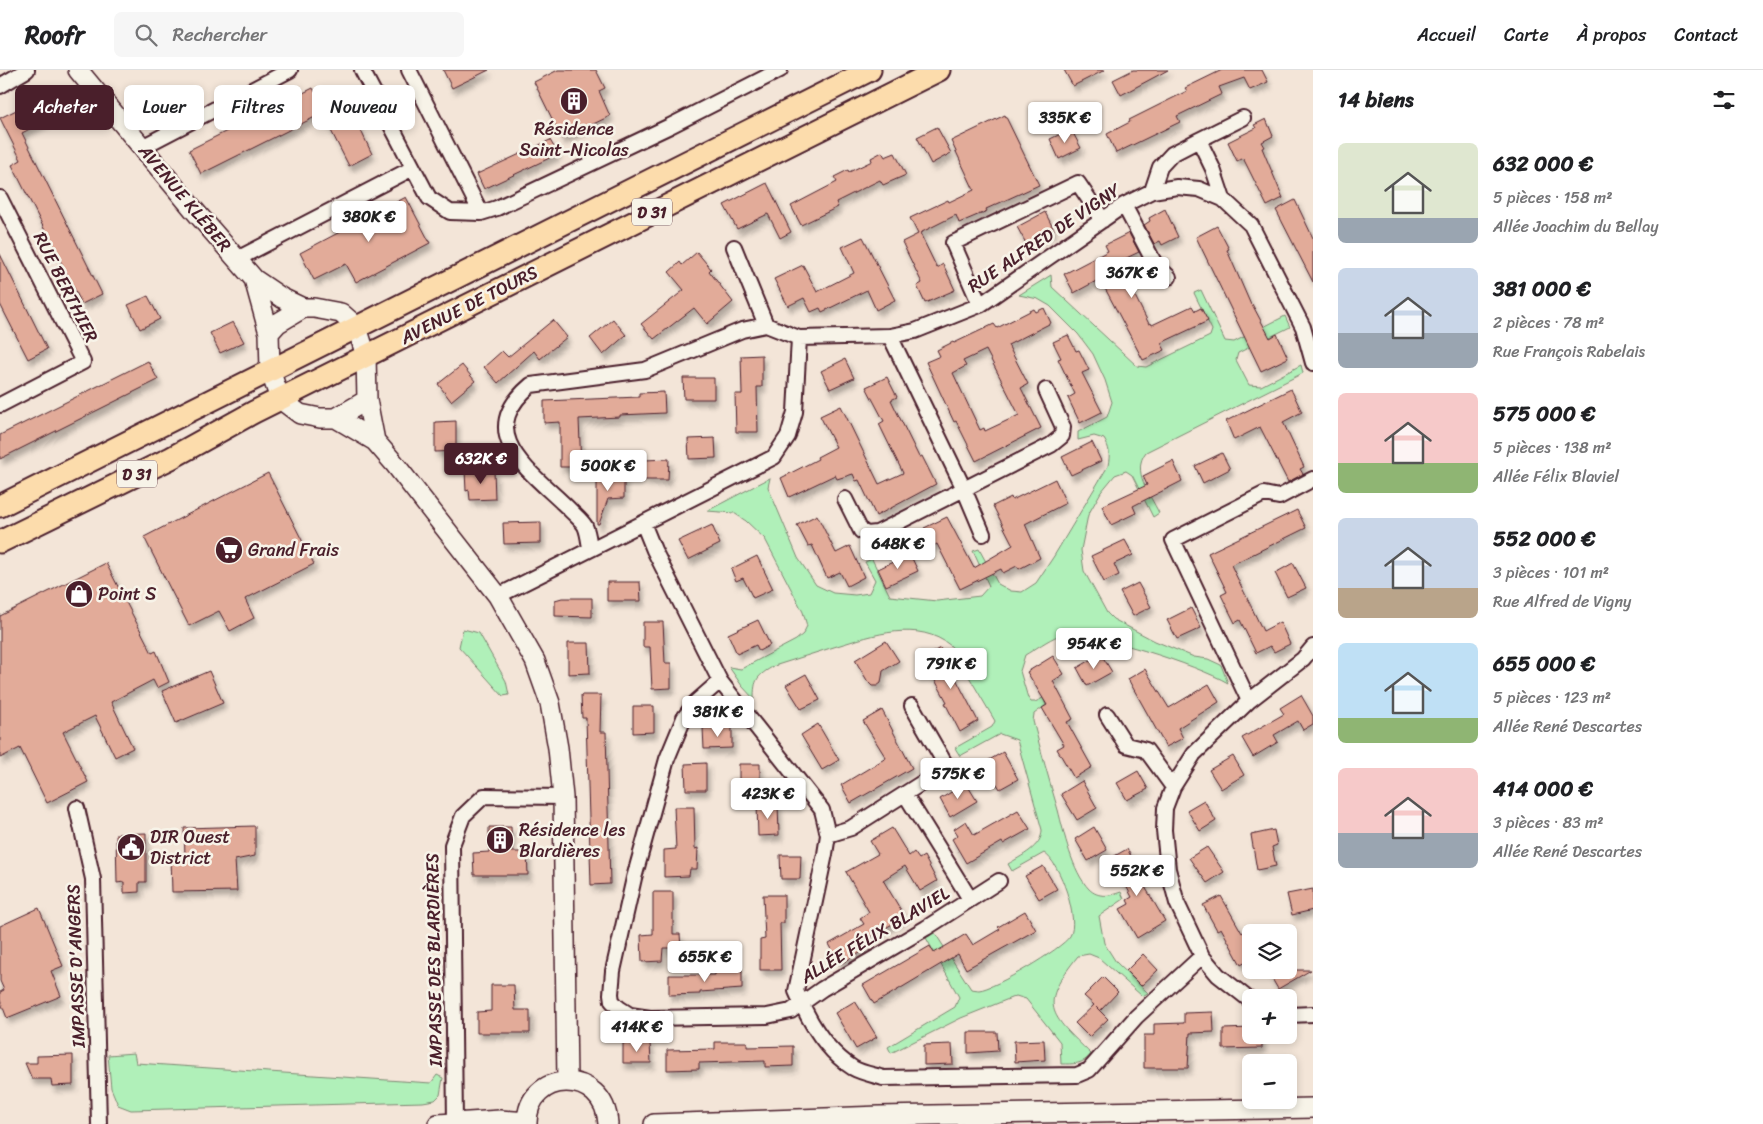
<!DOCTYPE html>
<html lang="fr">
<head>
<meta charset="utf-8">
<style>
  :root { --surface:#fff; --page:#f6f6f6; --text:#202124; --muted:#757577; --line:#e0e0e0; --accent:#4a1f2b }
  body { margin:0; font-family:Sriracha,sans-serif; background:var(--page); color:var(--text); height:100vh; display:flex; flex-direction:column; font-size:19px; white-space:nowrap }
  * { box-sizing:border-box; margin:0 }
  p { font-size:16px; color:var(--muted) }
  .icon { flex:none; width:28px; height:28px; fill:none; stroke:currentColor; stroke-width:2; stroke-linecap:round; stroke-linejoin:round }
  .map { position:relative; flex:1; overflow:hidden }
  .panel { display:flex; flex-direction:column; background:var(--surface); width:450px }
  .panel>* { flex:none }
  .top-card { position:absolute; left:15px; top:15px; width:475px; height:45px; display:flex; gap:10px }
  .buttons { position:absolute; left:1242px; top:854px; display:grid; gap:10px }
  .buttons a { display:grid; place-items:center; width:55px; height:55px; border-radius:8px; background:var(--surface); box-shadow:0 2px 8px #0003; font-size:25px }
  .price { position:absolute; translate:-50% -42px; padding:0 11px; border-radius:5px; background:#fff; color:#222; font-size:16px; line-height:32px; filter:drop-shadow(0 1px 2px #0008) }
  .price::after { content:''; position:absolute; left:50%; top:30px; width:15px; height:11px; margin-left:-8px; background:inherit; clip-path:polygon(0 0,100% 0,50% 100%) }
  .price.selected { background:var(--accent); color:#fff }
  ul { padding:0; list-style:none }
  li { display:flex; align-items:center; gap:15px; height:125px; padding:0 25px }
  li span { display:grid; place-items:center; flex:none; width:140px; height:100px; border-radius:8px; color:#555 }
  li>.icon { margin-inline-start:auto }
  span .icon { width:60px; height:60px; fill:#fffc; stroke-width:1 }
  li b { font-size:21px }
  h2 { display:flex; justify-content:space-between; align-items:center; height:60px; padding:0 25px; font-size:21px }
  .chip { padding:0 18px; border-radius:8px; background:var(--surface); box-shadow:0 2px 8px #0003; font-size:18px; line-height:45px }
  .chip.selected { background:var(--accent); color:#fff }
  header { display:flex; align-items:center; gap:30px; box-sizing:border-box; height:70px; padding:0 25px; background:var(--surface); border-bottom:1px solid var(--line) }
  header strong { font-size:24px }
  nav { display:flex; gap:28px; margin-inline-start:auto; font-size:18px }
  .search { width:350px; height:45px; background:var(--page); display:flex; align-items:center; gap:12px; box-sizing:border-box; padding:0 18px; border-radius:8px; color:var(--muted); font-size:19px }
  main { display:flex; flex:1; min-height:0 }
  .map>svg:first-child { display:block }
  .green { fill:#b0f0b9; stroke:#7d8872 }
  .building { fill:#e2ab99; stroke:#4a1f2b; fill-rule:evenodd; filter:url(#shadow) }
  .lines { fill:none; stroke-linecap:round; stroke-linejoin:round }
  .street-casing { stroke:#4a1f2b; stroke-width:18 }
  .secondary-casing { stroke:#4a1f2b; stroke-width:22 }
  .primary-casing { stroke:#4a1f2b; stroke-width:25 }
  .street { stroke:#f7f3e8; stroke-width:14 }
  .secondary { stroke:#f7f3e8; stroke-width:19 }
  .primary { stroke:#fcdcac; stroke-width:21 }
  .labels { text-anchor:middle; stroke-width:5; stroke-linejoin:round; paint-order:stroke }
  .shield { fill:#f7f3e8; stroke:#7e5f64; stroke-width:1 }
  .shield-label { font-size:16px; font-weight:bold; fill:#4a1f2b }
  .poi-label { font-size:18px; fill:#4a1f2b; stroke:#f7f3e8; text-anchor:start }
  .street-label { font-size:18px; fill:#4a1f2b; stroke:#f7f3e8 }
</style>
</head>
<body>
<header>
<strong>Roofr</strong>
<div class="search"><svg class="icon" aria-label="search" viewBox="0 0 24 24"><circle cx="10" cy="10" r="6"/><path d="M15 15l6 6"/></svg>Rechercher</div>
<nav><a>Accueil</a><a>Carte</a><a>À propos</a><a>Contact</a></nav>
</header>
<main>
<div class="map">
<svg width="1313" height="1054" viewBox="0 0 1313 1054">
  <defs>
    <filter id="shadow"><feDropShadow dx="3" dy="5.5" stdDeviation="2.5" flood-color="#0004"/></filter>
  </defs>
  <rect width="100%" height="100%" fill="#f3e5d8"/>
  <filter id="ink" filterUnits="userSpaceOnUse"><feTurbulence type="fractalNoise" baseFrequency=".02" numOctaves="2"/><feDisplacementMap in="SourceGraphic" scale="10" xChannelSelector="R" yChannelSelector="G"/><feConvolveMatrix kernelMatrix="1 2 1 2 8 2 1 2 1" color-interpolation-filters="sRGB"/></filter>
  <g filter="url(#ink)">
    <path class="green" d="M1051,205L1052,217L1137,296L1146,297L1210,266L1212,260L1194,223L1201,220L1225,271L1234,272L1285,246L1290,257L1238,283L1236,290L1249,315L1261,316L1301,295L1303,303L1146,382C1131,401 1150,424 1159,443L1153,447L1132,405L1126,401L1115,405L1101,422L1088,445L1081,480L1084,501L1107,543L1113,549L1155,571L1194,587L1208,589L1221,595L1228,613C1199,596 1090,559 1058,566C1049,569 1034,580 1025,585L1020,601L1028,628L1031,632H1035L1043,628L1046,635L1034,644L1033,651C1041,681 1049,710 1058,740C1064,763 1072,801 1089,819C1098,828 1110,826 1121,822L1124,829L1099,846L1104,873L1116,892L1148,923L1142,926L1099,888L1089,884L1078,886C1038,936 1049,943 1091,984C1083,995 1073,994 1061,994L1060,972L1026,929L1016,926L961,948L891,983L888,977L955,937L959,927L925,866L933,860L971,919C972,919 978,920 979,920C994,919 1062,879 1070,866C1080,851 1060,792 1044,783L1012,801L1008,794C1021,786 1042,777 1042,760L1017,670L1000,664L960,686L955,678L992,657L995,651L951,576C918,549 873,565 837,576C816,583 795,589 774,596C757,606 754,609 754,629L742,616L729,597L741,599L796,570L803,564L807,556L803,542L765,469L746,451L734,443L707,441L770,408L768,417L798,488L816,515L833,523L855,525L869,523L875,510L865,492L872,489L890,526L937,531L980,526L989,516L973,481L979,479L998,514L1011,521L1022,522L1036,513L1054,486L1108,396C1110,384 1110,379 1104,369L1094,366L1078,370V362L1107,347L1112,332L1105,310L1093,284L1078,264L1050,236L1038,229L1019,225Z
      M463,559L479,563L506,611L509,625L503,626L459,577Z
      M134,983L136,993L431,1013L437,1005L443,1008L440,1025L435,1030L423,1032L131,1040L118,1035L111,1018L108,985Z"/>
    <path class="building" d="M443,0H489L452,18Z
      M558,0H596L605,18L599,21L610,46L562,69L534,12Z
      M1064,0H1105L1073,16Z
      M1133,0H1168L1121,25L1113,10Z
      M1222,0H1262L1268,12L1250,20L1244,8L1219,17L1222,24L1177,46L1180,52L1116,83L1107,64L1130,52L1129,50L1187,21L1185,18Z
      M313,18L325,42L201,104L189,80Z
      M51,23L61,43L22,63L102,224L82,234L12,95L21,90L0,48Z
      M347,31L372,84L349,96L322,43Z
      M1005,45L1039,115L986,139L987,141L959,153L956,145L920,163L937,198L943,194L955,220L925,233L917,216L922,213L902,172L918,164L910,148L948,130L949,132L974,120L951,71Z
      M1266,49L1273,66L1262,72L1265,77L1262,78L1283,128L1267,136L1243,88L1237,91L1228,72L1256,58L1254,55Z
      M937,57L951,83L931,94L917,67Z
      M1071,59L1081,78L1059,89L1050,69Z
      M550,70L558,84L484,119L477,104Z
      M882,82L885,87L895,83L906,105L883,115L880,110L836,132L838,137L801,155L791,136L837,112L834,107L848,100L849,102L872,91L871,88Z
      M767,113L791,162L780,168L768,144L737,159L724,135Z
      M406,127L430,173L356,212L346,194L314,210L300,183Z
      M1295,130L1313,168V212L1276,140Z
      M1165,139L1178,167L1162,175L1160,171L1154,174L1144,155L1150,151L1149,148Z
      M1045,142L1054,160L1027,175L1017,157Z
      M1217,156L1229,179L1227,180L1251,235L1252,234L1270,268L1277,264L1288,288L1261,301L1196,167Z
      M1129,163L1139,182L1118,192L1149,254L1151,253L1152,255L1192,236L1195,241L1201,238L1208,251L1161,273L1165,280L1143,290L1100,209L1074,223L1064,204L1108,181L1105,175Z
      M863,167L895,230L876,240L867,220L822,242L820,238L811,242L804,228L788,236L774,209L803,195L817,222L854,203L842,177Z
      M697,182L711,199L709,201L733,232L707,254L694,238L654,269L641,254L684,220L669,202L680,192L682,195Z
      M0,184L47,279L28,289L0,234Z
      M148,226L160,249L140,259L128,235Z
      M1044,238L1051,253L1008,275L1028,314L1021,318L1041,358L976,391L956,351L954,352L926,292L940,286L937,280L953,272L954,273L994,254L997,258L1034,239L1036,242ZM986,280L1019,345L985,361L984,358L980,360L953,303L966,296L963,291Z
      M613,249L626,265L603,285L590,268Z
      M553,250L567,267L540,289L534,281L498,313L484,297L502,281L508,287Z
      M233,252L244,272L220,283L210,263Z
      M1068,265L1076,281L1079,280L1089,300L1082,303L1102,342L1080,353L1068,328L1075,324L1058,289L1061,288L1053,272Z
      M762,285V317H757L758,362H736L735,324H742L741,286Z
      M845,289L854,308L830,319L821,301Z
      M148,291L158,310L0,389V365Z
      M462,295L475,311L451,331L438,314Z
      M887,307L897,327L891,330L919,387L922,386L936,414L876,446L859,410L856,411L853,404L837,409L835,405L789,427L781,408L818,389L817,387L836,377L820,346L841,336L879,414L903,403L879,354L884,351L866,317Z
      M683,308H714V329H684Z
      M1291,319L1302,342L1283,352L1304,397L1300,399L1303,404L1288,412L1260,357L1234,370L1226,351Z
      M664,322L665,343L620,345V347L579,349L581,397H560V352L544,353V331L639,327V323Z
      M456,351V381L435,382V352Z
      M715,368L716,388L689,389L688,369Z
      M1092,372L1101,391L1071,405L1062,387Z
      M1222,383L1230,399L1203,413L1195,396Z
      M669,389L668,410H644V390Z
      M1173,391L1182,411L1133,436L1136,443L1111,455L1102,436L1147,415L1143,406Z
      M494,400L495,429L470,430L469,420L466,421L465,401Z
      M268,403L314,494L245,529L254,548L230,561L219,541L189,556L144,467Z
      M597,407H624V428L608,429L599,454H597Z
      M1055,409L1066,433L1025,454L1040,488L1019,499L1017,496L1003,503L1001,499L960,519L937,474L933,476L924,458L947,447L974,498L1013,475L993,436L1011,427L1012,430Z
      M1297,440L1306,458L1231,495L1263,561L1280,552L1290,574L1274,582L1270,576L1256,583L1240,550L1235,553L1221,525L1227,522L1208,483Z
      M817,445L836,483L850,476L864,507L847,516L840,502L827,508L812,475L808,476L797,455Z
      M541,452V473L504,474L503,453Z
      M712,455L720,474L688,490L678,471Z
      M1125,470L1133,485L1114,494L1119,505L1104,512L1091,486Z
      M910,484L918,501L886,516L878,499Z
      M757,486L773,519L753,528L743,508L736,511L731,499Z
      M106,493L152,583L156,581L169,612L157,618L153,610L111,632L133,678L115,687L95,646L63,662L88,712L47,733L20,678L0,688V546Z
      M1293,493L1306,518L1287,527L1275,503Z
      M607,512H640L641,531H607Z
      M1138,513L1151,537L1133,546L1120,522Z
      M562,528H592V547L555,546V530Z
      M1191,538L1201,558L1177,569L1167,550Z
      M758,550L770,575L759,581L756,575L737,584L728,564Z
      M643,552H663L665,593H671V618L652,619L650,577H643Z
      M886,571L899,591L883,601L881,613L877,616H872L868,612L855,590Z
      M568,573H589L590,603L568,604Z
      M940,578L978,651L960,662L945,633L947,632L935,610L936,609H934L923,588Z
      M1101,584L1112,602L1087,616L1077,598Z
      M1053,586L1064,604L1053,611L1073,649L1067,652L1092,697L1074,708L1057,679L1064,675L1042,638L1047,635L1027,602Z
      M1145,599L1169,638L1209,614L1219,632L1178,658L1183,668L1166,677L1128,609Z
      M209,601L223,633L176,653L162,621Z
      M806,604L820,630L801,639L786,615Z
      M581,625H601L600,662H606L610,814L591,815L586,648H582Z
      M1301,625L1313,646V654L1303,660L1298,651L1274,665L1278,672L1253,687L1242,668L1284,644L1280,638Z
      M633,636H654V662L633,663Z
      M882,640L912,698L851,733L841,715L886,688L863,651Z
      M818,654L839,690L822,700L801,665Z
      M732,657V678L704,679L703,658Z
      M1003,682L1018,709L1000,719L984,693Z
      M1233,686L1244,705L1221,719L1209,700Z
      M706,693V720H686L685,694Z
      M739,694H760V721H739Z
      M1138,701L1148,719L1127,730L1117,713Z
      M1082,711L1097,738L1077,750L1061,724Z
      M966,713L977,731L950,747L940,729Z
      M1204,730L1216,751L1200,761L1187,740Z
      M778,734L779,765L758,766L757,735Z
      M674,737H694L695,779L698,778L697,799H690L689,806L664,807V780L676,779Z
      M1018,740L1030,759L1003,774L1002,772L966,793L952,769L958,765L954,759L966,751L974,765Z
      M255,756V786L235,790L237,821L172,822L171,787L185,786L184,758Z
      M489,757H511L512,782H527L528,805H474L473,783L489,782Z
      M1094,757L1107,780L1088,791L1075,769Z
      M892,758L909,786L914,782L919,789L924,786L937,811L920,821L905,796L883,810L905,847L864,870L869,878L840,894L829,874L864,854L860,848L869,842L846,802L878,784L870,771Z
      M1274,760L1277,775L1272,777L1276,796L1257,800L1251,765Z
      M146,763V812H139V822L124,823V812L117,813L116,764Z
      M1207,777L1224,802L1207,813L1189,788Z
      M1127,779L1144,808L1141,810L1165,851L1137,868L1120,839L1129,834L1127,830L1132,827L1111,788Z
      M780,785H801L800,809H781Z
      M1043,796L1057,819L1039,829L1025,806Z
      M1313,819V840L1292,845L1287,824Z
      M653,822H673V864H680L681,878H663L662,891L642,892L641,865L653,864Z
      M763,825H784V853H780L781,900H760V870L765,869Z
      M1221,826L1242,863L1246,860L1251,870V889L1241,895L1221,858L1217,860L1203,835Z
      M39,838L63,896L51,901L61,926L7,948L0,930V922L4,920L0,911V856Z
      M1025,841L1036,860L966,899L958,884L874,934L863,915L930,876L934,883L966,864L973,875L1000,859L998,857Z
      M1143,884L1158,900L1141,916L1126,901Z
      M742,900V919L700,922V924L669,925V905H715V901Z
      M1267,900H1311L1278,919Z
      M1103,907L1118,922L1100,941L1096,937L1108,949L1089,967L1075,953L1094,935L1084,926Z
      M491,915H514L515,940H530V963H477V942L491,941Z
      M855,931L877,967L856,979L835,943Z
      M1213,942L1214,962L1190,963L1188,998H1144V965H1154V954L1184,953V943Z
      M1251,958V965H1262V978L1223,979V959Z
      M968,962H997L998,981L968,983Z
      M1044,970L1045,990L1015,992L1014,971Z
      M650,972L651,993H623V973Z
      M715,972H747V977L793,976V996L765,997V991L699,993V999L667,1000V980L715,979Z
      M952,974L953,994L924,995V975Z
      M73,985V1015L52,1016L51,1009H32L25,993H37V986Z"/>
    <g class="lines">
      <defs>
        <path id="street" d="M362,0L429,128L450,142L481,143L497,138L670,56L780,0
          M409,0L481,143
          M0,16L27,0
          M1199,70L1243,48
          M142,77L290,0
          M1152,121L1160,97L1172,84L1199,70L1213,99L1223,129
          M0,128L83,292L0,335
          M1124,135L1155,194L1169,207
          M734,177L766,255
          M237,189L413,98
          M980,235L953,173L1078,113L1103,150
          M890,266L964,419L983,464
          M845,429L861,461L867,464L877,463L1051,375L1062,366L1063,357L1046,320
          M643,453L654,480L720,611L822,740L828,765L825,784L796,921C808,950 826,981 853,998C862,1003 874,1005 883,1008L1077,1005L1089,1000L1136,947L1202,886
          M590,478C589,472 588,462 585,456C582,451 576,446 572,442C535,404 470,366 531,315L645,300L742,260L766,255L799,268L890,266L915,261L980,235L1124,135L1152,121L1177,117L1199,119L1223,129L1251,155L1303,257L1313,293
          M498,526L774,387L788,366L795,342L799,268
          M720,611L696,632L684,648L667,689L634,808L613,901L611,924L612,931L619,938L630,945L650,948L767,946L791,941L822,919L926,858L999,811
          M1249,631L1173,470L1264,424L1279,427L1313,409
          M1107,645L1126,675L1146,680L1173,717
          M905,724L970,829
          M77,738L93,809L99,1054
          M828,765L851,758L947,697L912,636
          M1251,931L1218,905L1202,886L1177,833L1168,799L1164,760L1165,738L1173,717L1194,684L1249,631L1303,589L1313,577
          M1289,945L1313,944
          M455,1054L452,775L463,746L484,726L563,727"/>
        <path id="secondary" d="M78,0L194,140L254,209L282,228L303,238H314L341,243L357,257L366,286L367,330L375,371
          M254,209L269,263L270,300L280,329L300,344L320,348H336L367,330
          M269,263L278,253L303,238
          M336,348L375,371L394,393L498,526L535,591L550,633L558,678L563,727L567,1011
          M438,1054L500,1050L527,1052
          M527,1054C526,999 605,997 608,1054
          M654,1054L880,1046L1313,1038"/>
        <path id="primary" d="M0,436L870,0
          M0,472L171,388L254,342L939,0"/>
      </defs>
      <use href="#street" class="street-casing"/>
      <use href="#secondary" class="secondary-casing"/>
      <use href="#primary" class="primary-casing"/>
      <use href="#street" class="street"/>
      <use href="#secondary" class="secondary"/>
      <use href="#primary" class="primary"/>
    </g>
  </g>
  <defs>
    <symbol id="building-disc" viewBox="-11 -11 22 22"><circle r="9.5" fill="#4a1f2b" stroke="#f7f3e8"/><path d="M-4-6H4V6H1V3H-1V6H-4ZM-2.5-4.3h1.7v1.8h-1.7ZM.8-4.3h1.7v1.8H.8ZM-2.5-1h1.7V.8h-1.7ZM.8-1h1.7V.8H.8Z" fill="#fff"/></symbol>
    <symbol id="supermarket-disc" viewBox="-11 -11 22 22"><circle r="9.5" fill="#4a1f2b" stroke="#f7f3e8"/><path d="M-6-5.5h2.5l.6 2H6L4.5 2H-2.5L-4.4-4H-6ZM-1.5 3.2a1.3 1.3 0 1 0 .1 0ZM3 3.2a1.3 1.3 0 1 0 .1 0Z" fill="#fff"/></symbol>
    <symbol id="shop-disc" viewBox="-11 -11 22 22"><circle r="9.5" fill="#4a1f2b" stroke="#f7f3e8"/><path d="M-5-2.5h2.3a2.7 3.5 0 0 1 5.4 0H5L5.5 6h-11ZM-1.5-2.5h3a1.5 2.3 0 0 0-3 0Z" fill="#fff"/></symbol>
    <symbol id="civic-disc" viewBox="-11 -11 22 22"><circle r="9.5" fill="#4a1f2b" stroke="#f7f3e8"/><path d="M-.6-6.5H3V-4.5H.6V-3L4-1V1h2V6H-6V1h2V-1L-.6-3ZM-1.2 2.5V6h2.4V2.5Z" fill="#fff"/></symbol>
  </defs>
  <g fill-rule="evenodd">
    <use href="#building-disc" x="558" y="15" width="32" height="32"/>
    <use href="#supermarket-disc" x="213" y="464" width="32" height="32"/>
    <use href="#shop-disc" x="63" y="508" width="32" height="32"/>
    <use href="#building-disc" x="484" y="754" width="32" height="32"/>
    <use href="#civic-disc" x="115" y="761" width="32" height="32"/>
  </g>
  <g class="labels">
    <g class="shield">
      <rect x="632" y="128.5" width="40" height="27" rx="4"/>
      <rect x="117" y="390.5" width="40" height="27" rx="4"/>
    </g>
    <g class="shield-label">
      <text x="652" y="148">D 31</text>
      <text x="137" y="410">D 31</text>
    </g>
    <g class="poi-label">
      <text x="574" y="65" text-anchor="middle">Résidence<tspan x="574" dy="21">Saint-Nicolas</tspan></text>
      <text x="248" y="486">Grand Frais</text>
      <text x="98" y="530">Point S</text>
      <text x="519" y="766">Résidence les<tspan x="519" dy="21">Blardières</tspan></text>
      <text x="150" y="773">DIR Ouest<tspan x="150" dy="21">District</tspan></text>
    </g>
    <g class="street-label">
      <text transform="translate(185 128) rotate(50)" y="6">AVENUE KLÉBER</text>
      <text transform="translate(1044 168) rotate(-34)" y="6">RUE ALFRED DE VIGNY</text>
      <text transform="translate(66 217) rotate(63)" y="6">RUE BERTHIER</text>
      <text transform="translate(469 235) rotate(-27)" y="6">AVENUE DE TOURS</text>
      <text transform="translate(875 865) rotate(-31)" y="6">ALLÉE FÉLIX BLAVIEL</text>
      <text transform="translate(434 890) rotate(-91)" y="6">IMPASSE DES BLARDIÈRES</text>
      <text transform="translate(76 896) rotate(-92)" y="6">IMPASSE D'ANGERS</text>
    </g>
  </g>
</svg>
<div class="buttons">
<a><svg class="icon" aria-label="layers" viewBox="0 0 24 24"><path d="M12 4l9 5-9 5-9-5zM3 14l9 5 9-5"/></svg></a>
<a>+</a>
<a>−</a>
</div>
<b class="price" style="left:1065px;top:74px">335K €</b>
<b class="price" style="left:369px;top:173px">380K €</b>
<b class="price" style="left:1132px;top:229px">367K €</b>
<b class="price selected" style="left:481px;top:415px">632K €</b>
<b class="price" style="left:608px;top:422px">500K €</b>
<b class="price" style="left:898px;top:500px">648K €</b>
<b class="price" style="left:1094px;top:600px">954K €</b>
<b class="price" style="left:951px;top:620px">791K €</b>
<b class="price" style="left:718px;top:668px">381K €</b>
<b class="price" style="left:958px;top:730px">575K €</b>
<b class="price" style="left:768px;top:750px">423K €</b>
<b class="price" style="left:1137px;top:827px">552K €</b>
<b class="price" style="left:705px;top:913px">655K €</b>
<b class="price" style="left:637px;top:983px">414K €</b>
<div class="top-card">
<a class="chip selected">Acheter</a>
<a class="chip">Louer</a>
<a class="chip">Filtres</a>
<a class="chip">Nouveau</a>
</div>
</div>
<section class="panel">
<h2>14 biens<svg class="icon" aria-label="filters" viewBox="0 0 24 24"><path d="M4 7h16M4 17h16"/><circle cx="9" cy="7" r="2"/><circle cx="15" cy="17" r="2"/></svg></h2>
<ul>
<li><span style="background:linear-gradient(#dfe7d0 75%,#9aa5b1 0)"><svg class="icon" aria-label="home" viewBox="0 0 24 24"><path d="M3 11l9-7 9 7M6 9v11h12V9"/></svg></span><div><b>632 000 €</b><p>5 pièces · 158 m²</p><p>Allée Joachim du Bellay</p></div></li>
<li><span style="background:linear-gradient(#c9d6e8 65%,#9aa5b1 0)"><svg class="icon" aria-label="home" viewBox="0 0 24 24"><path d="M3 11l9-7 9 7M6 9v11h12V9"/></svg></span><div><b>381 000 €</b><p>2 pièces · 78 m²</p><p>Rue François Rabelais</p></div></li>
<li><span style="background:linear-gradient(#f6c9c9 70%,#8fb573 0)"><svg class="icon" aria-label="home" viewBox="0 0 24 24"><path d="M3 11l9-7 9 7M6 9v11h12V9"/></svg></span><div><b>575 000 €</b><p>5 pièces · 138 m²</p><p>Allée Félix Blaviel</p></div></li>
<li><span style="background:linear-gradient(#c9d6e8 70%,#b9a48a 0)"><svg class="icon" aria-label="home" viewBox="0 0 24 24"><path d="M3 11l9-7 9 7M6 9v11h12V9"/></svg></span><div><b>552 000 €</b><p>3 pièces · 101 m²</p><p>Rue Alfred de Vigny</p></div></li>
<li><span style="background:linear-gradient(#bfe0f5 75%,#8fb573 0)"><svg class="icon" aria-label="home" viewBox="0 0 24 24"><path d="M3 11l9-7 9 7M6 9v11h12V9"/></svg></span><div><b>655 000 €</b><p>5 pièces · 123 m²</p><p>Allée René Descartes</p></div></li>
<li><span style="background:linear-gradient(#f6c9c9 65%,#9aa5b1 0)"><svg class="icon" aria-label="home" viewBox="0 0 24 24"><path d="M3 11l9-7 9 7M6 9v11h12V9"/></svg></span><div><b>414 000 €</b><p>3 pièces · 83 m²</p><p>Allée René Descartes</p></div></li>
</ul>
</section>
</main>
</body>
</html>
